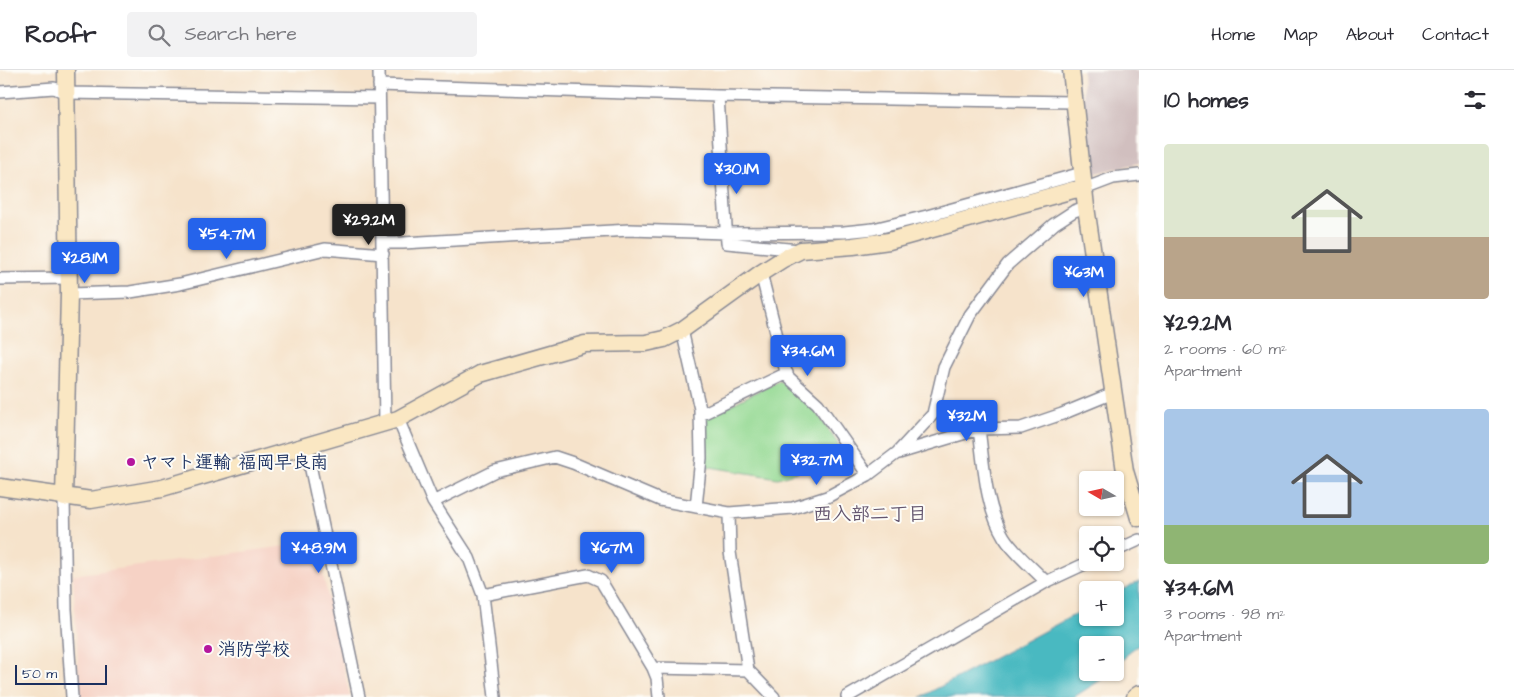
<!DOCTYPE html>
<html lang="en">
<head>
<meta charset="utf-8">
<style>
  :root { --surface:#fff; --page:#f2f2f3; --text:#2b2b33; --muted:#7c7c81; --line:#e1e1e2; --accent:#2563eb }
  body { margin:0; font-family:"Architects Daughter","Klee One",sans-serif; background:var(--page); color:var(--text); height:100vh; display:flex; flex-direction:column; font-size:19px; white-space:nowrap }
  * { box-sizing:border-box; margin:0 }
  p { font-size:16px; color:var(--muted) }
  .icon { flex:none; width:28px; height:28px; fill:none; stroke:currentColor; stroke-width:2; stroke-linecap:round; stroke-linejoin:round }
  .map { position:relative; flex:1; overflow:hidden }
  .panel { display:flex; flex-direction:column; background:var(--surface); width:375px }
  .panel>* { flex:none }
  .needle { width:32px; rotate:279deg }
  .buttons { position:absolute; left:1079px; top:401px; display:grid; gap:10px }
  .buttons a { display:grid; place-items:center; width:45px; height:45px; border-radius:5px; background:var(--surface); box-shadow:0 1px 4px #0004; font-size:25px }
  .scale { position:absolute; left:15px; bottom:12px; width:92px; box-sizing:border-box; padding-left:5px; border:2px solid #1b2f5e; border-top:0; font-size:14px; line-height:18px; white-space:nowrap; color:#1b2f5e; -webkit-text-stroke:4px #fdfcf7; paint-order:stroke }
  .price { position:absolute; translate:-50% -42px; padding:0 11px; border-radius:5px; background:var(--accent); color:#fff; font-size:16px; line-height:32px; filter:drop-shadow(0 1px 2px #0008) }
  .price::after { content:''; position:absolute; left:50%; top:30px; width:15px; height:11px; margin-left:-8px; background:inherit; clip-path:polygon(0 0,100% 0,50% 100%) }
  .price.current { background:#222; color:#fff }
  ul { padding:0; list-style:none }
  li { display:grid; align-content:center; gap:10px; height:265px; padding:0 25px }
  li span { display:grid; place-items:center; height:155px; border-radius:5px; color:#555 }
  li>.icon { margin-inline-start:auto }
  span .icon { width:90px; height:90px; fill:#fffc; stroke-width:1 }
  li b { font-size:21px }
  h2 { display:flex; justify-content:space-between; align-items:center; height:60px; padding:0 25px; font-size:21px }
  header { display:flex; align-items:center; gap:30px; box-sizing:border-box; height:70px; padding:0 25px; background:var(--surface); border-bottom:1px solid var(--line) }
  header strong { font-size:24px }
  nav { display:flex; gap:28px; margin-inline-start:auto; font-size:18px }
  .search { width:350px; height:45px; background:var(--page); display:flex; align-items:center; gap:12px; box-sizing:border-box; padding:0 18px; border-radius:5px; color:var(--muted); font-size:19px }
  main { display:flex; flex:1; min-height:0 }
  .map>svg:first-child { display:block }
  .built { fill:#f6d2c5 }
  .industrial { fill:#d1bfbf }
  .green { fill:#94d993; stroke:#588478 }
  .water { fill:#4ab9c1; stroke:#327490 }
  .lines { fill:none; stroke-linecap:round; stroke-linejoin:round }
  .street-casing { stroke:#888994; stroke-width:14 }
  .secondary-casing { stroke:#888994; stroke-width:19 }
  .street { stroke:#fff; stroke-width:11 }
  .secondary { stroke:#fae7c3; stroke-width:16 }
  .poi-dot { fill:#b5179e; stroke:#fdfcf7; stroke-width:2 }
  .labels { text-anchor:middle; stroke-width:4; stroke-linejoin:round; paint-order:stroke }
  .poi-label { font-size:18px; font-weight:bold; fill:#1b2f5e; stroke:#fdfcf7; text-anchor:start }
  .neighbourhood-label { font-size:19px; font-weight:bold; fill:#64566f; stroke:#fdfcf7 }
</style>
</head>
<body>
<header>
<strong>Roofr</strong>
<div class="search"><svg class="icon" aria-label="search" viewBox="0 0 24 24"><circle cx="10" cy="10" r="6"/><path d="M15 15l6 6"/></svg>Search here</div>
<nav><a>Home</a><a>Map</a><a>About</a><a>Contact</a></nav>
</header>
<main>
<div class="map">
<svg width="1139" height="627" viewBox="0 0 1139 627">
  <rect width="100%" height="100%" fill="#fdfcf7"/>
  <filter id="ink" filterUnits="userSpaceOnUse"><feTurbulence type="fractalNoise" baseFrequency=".02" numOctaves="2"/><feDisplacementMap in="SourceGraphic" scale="10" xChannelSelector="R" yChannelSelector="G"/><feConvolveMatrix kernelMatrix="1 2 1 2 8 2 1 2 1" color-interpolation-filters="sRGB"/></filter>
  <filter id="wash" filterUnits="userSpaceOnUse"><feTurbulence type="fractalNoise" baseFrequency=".0096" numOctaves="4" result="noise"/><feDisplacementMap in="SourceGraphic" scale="20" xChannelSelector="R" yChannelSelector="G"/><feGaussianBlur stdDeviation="1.12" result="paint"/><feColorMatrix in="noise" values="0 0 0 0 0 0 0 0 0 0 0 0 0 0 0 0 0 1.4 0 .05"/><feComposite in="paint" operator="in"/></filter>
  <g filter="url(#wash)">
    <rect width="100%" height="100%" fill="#f6e3cb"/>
    <path class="built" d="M316,472L350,627H80L73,505Z"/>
    <path class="industrial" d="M1082,0H1139V93L1088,105Z"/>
    <path class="green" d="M779,310L813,337L844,383L818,395L778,408L704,396L706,348Z"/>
    <path class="water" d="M1139,511V575L1130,581L1115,600V575H1088V602L1112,603L1074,627H921L1087,538L1088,548H1115V524Z"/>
  </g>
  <g filter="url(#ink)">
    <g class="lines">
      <defs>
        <path id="street" d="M379,0L385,352
          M379,15L718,26L1073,32
          M0,22L54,18L67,23L379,28
          M718,26L727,173L799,180
          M1084,119L1113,108L1139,105
          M382,173H403L630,160L726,163L844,162L873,159L927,146L1082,103
          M761,203L787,306L818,334L868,405
          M0,209L69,208
          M69,224L130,222L180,214L325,179L383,184
          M682,260L700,339L701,388L696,437
          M700,345L787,303
          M398,349L433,432L469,488L483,525L495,627
          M306,376L359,627
          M899,383L979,359
          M64,428L66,539L72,627
          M433,432L495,401L555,387L573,393L660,430L729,443L793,438L827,427L868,405L897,383L933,344L944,297L970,245L1008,194L1054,154L1074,141L1086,137
          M729,443L730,482L748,600L774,627
          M1115,481L1139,470
          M1046,512C1033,498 1014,483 1004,467C985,436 984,395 979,359L1021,358L1062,344L1113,323
          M483,525L588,505L601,511L653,598L657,608L659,627
          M653,598L748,600
          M847,627L1046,512L1089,492"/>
        <path id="secondary" d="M1071,0L1086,137L1125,401L1139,448
          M0,417L91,430L162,418L398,349L480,304L585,274L646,273L664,269L682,260L761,203L783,189L801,180L853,176L889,171L1073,120L1084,119
          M64,428L69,224L66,0
          M1135,627L1139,624"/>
      </defs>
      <use href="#street" class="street-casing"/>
      <use href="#secondary" class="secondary-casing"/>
      <use href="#street" class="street"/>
      <use href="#secondary" class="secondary"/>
    </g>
  </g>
  <g class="poi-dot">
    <circle cx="131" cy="392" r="5"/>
    <circle cx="208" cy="579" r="5"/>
  </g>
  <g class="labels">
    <g class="poi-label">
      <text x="141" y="398">ヤマト運輸 福岡早良南</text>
      <text x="218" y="585">消防学校</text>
    </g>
    <g class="neighbourhood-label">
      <text x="870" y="450">西入部二丁目</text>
    </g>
  </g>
</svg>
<div class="buttons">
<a><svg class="needle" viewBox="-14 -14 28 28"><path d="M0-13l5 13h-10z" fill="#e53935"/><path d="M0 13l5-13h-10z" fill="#7c7c81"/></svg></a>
<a><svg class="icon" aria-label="locate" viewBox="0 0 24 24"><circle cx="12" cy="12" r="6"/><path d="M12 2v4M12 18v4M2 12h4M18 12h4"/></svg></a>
<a>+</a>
<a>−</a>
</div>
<div class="scale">50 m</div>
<b class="price" style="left:737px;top:125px">¥30.1M</b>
<b class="price current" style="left:369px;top:176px">¥29.2M</b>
<b class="price" style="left:227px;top:190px">¥54.7M</b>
<b class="price" style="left:85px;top:214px">¥28.1M</b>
<b class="price" style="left:1084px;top:228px">¥63M</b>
<b class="price" style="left:808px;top:307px">¥34.6M</b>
<b class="price" style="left:967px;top:372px">¥32M</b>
<b class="price" style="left:817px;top:416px">¥32.7M</b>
<b class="price" style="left:319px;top:504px">¥48.9M</b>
<b class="price" style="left:612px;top:504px">¥67M</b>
</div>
<section class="panel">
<h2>10 homes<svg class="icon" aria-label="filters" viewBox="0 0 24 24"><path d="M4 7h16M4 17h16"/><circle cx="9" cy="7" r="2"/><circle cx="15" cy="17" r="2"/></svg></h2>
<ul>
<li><span style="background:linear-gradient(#dfe7d0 60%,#b9a48a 0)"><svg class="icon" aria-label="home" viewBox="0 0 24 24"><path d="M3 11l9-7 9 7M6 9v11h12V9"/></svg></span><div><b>¥29.2M</b><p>2 rooms · 60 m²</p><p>Apartment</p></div></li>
<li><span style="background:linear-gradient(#a9c7e8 75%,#8fb573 0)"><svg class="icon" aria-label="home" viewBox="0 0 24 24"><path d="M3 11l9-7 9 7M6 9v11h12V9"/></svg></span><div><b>¥34.6M</b><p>3 rooms · 98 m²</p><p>Apartment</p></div></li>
</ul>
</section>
</main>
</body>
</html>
